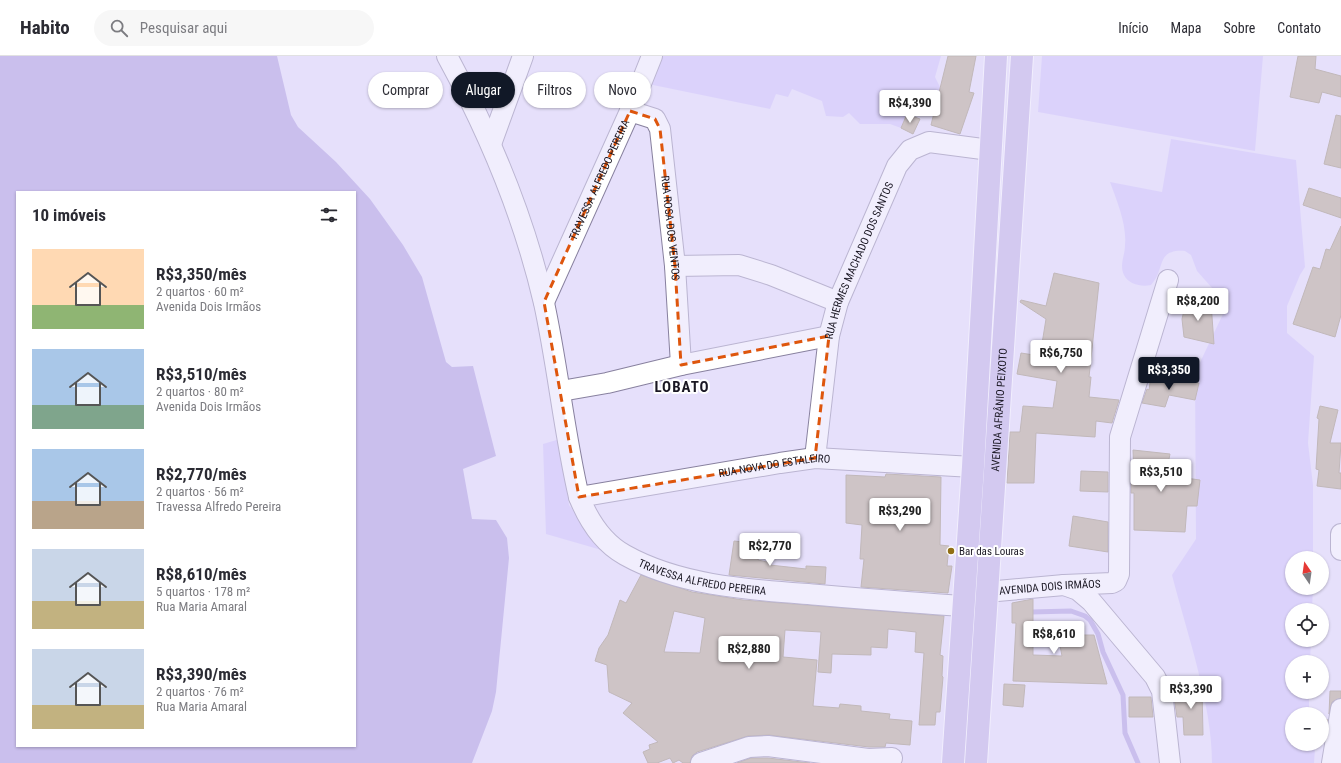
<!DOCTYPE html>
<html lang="pt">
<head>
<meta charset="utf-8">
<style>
  :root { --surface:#fff; --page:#f7f7f7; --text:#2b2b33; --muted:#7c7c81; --line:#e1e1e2; --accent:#111827 }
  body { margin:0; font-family:"Roboto Condensed",sans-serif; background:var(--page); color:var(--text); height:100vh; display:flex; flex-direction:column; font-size:15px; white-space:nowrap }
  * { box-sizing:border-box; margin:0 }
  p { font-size:13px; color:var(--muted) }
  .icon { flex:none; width:22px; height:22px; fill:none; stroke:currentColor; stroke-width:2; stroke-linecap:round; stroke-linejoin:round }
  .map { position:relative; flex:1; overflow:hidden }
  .side { position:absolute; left:16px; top:135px; width:340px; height:556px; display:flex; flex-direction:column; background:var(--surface); border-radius:0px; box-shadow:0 1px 3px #0004 }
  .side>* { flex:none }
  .guide { position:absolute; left:368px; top:16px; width:380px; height:36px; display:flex; gap:8px }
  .needle { width:26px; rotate:347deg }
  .controls { position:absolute; left:1285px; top:495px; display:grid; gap:8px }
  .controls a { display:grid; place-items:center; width:44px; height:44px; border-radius:50%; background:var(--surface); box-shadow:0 1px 3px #0004; font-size:20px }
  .price { position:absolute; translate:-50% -34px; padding:0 9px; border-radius:4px; background:#fff; color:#222; font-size:13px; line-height:26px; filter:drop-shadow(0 1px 2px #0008) }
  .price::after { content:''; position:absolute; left:50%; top:24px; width:12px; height:9px; margin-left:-6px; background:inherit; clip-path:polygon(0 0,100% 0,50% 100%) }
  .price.on { background:var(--accent); color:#fff }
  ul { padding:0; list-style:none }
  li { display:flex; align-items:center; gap:12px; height:100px; padding:0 16px }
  li span { display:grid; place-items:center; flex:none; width:112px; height:80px; border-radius:0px; color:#555 }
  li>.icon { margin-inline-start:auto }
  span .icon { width:48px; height:48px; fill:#fffc; stroke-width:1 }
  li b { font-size:17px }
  h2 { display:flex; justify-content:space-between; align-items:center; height:48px; padding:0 16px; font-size:17px }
  .pill { padding:0 14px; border-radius:18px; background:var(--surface); box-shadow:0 1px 3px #0004; font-size:14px; line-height:36px }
  .pill.on { background:var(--accent); color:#fff }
  header { display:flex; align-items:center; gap:24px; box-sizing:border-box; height:56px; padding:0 20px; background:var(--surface); border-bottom:1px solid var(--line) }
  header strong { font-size:19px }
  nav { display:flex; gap:22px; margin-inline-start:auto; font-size:14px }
  .search { width:280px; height:36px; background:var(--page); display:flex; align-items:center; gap:10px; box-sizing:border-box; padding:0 14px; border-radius:22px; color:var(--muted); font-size:15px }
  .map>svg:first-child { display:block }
  .green { fill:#cfc2fa }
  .water { fill:#a998dc; fill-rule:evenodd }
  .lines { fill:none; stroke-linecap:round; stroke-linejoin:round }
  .stream { stroke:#a998dc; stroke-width:5 }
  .building { fill:#b2a385; stroke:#95876a; fill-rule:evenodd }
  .street-casing { stroke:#88819f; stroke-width:22 }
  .primary-casing { stroke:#fff; stroke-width:24 }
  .street { stroke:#fff; stroke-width:20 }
  .primary { stroke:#bcade3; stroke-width:22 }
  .marked { fill:none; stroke:#de560d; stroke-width:3; stroke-dasharray:8 5; stroke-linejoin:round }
  .poi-dot { fill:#916f15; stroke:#fff; stroke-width:1.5 }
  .labels { text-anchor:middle; stroke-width:4; stroke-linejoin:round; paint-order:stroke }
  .street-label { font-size:11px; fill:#1a1723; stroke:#fff }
  .poi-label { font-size:11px; fill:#1a1723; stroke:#fff; text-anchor:start }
  .district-label { font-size:15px; font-weight:bold; letter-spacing:1px; fill:#1a1723; stroke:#fff }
</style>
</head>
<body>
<header>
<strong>Habito</strong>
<div class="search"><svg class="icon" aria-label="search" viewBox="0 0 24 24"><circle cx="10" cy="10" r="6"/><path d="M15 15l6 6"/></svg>Pesquisar aqui</div>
<nav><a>Início</a><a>Mapa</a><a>Sobre</a><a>Contato</a></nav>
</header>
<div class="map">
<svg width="1341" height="707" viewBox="0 0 1341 707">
  <rect width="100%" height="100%" fill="#e6e0fb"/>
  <path class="green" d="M660,0H941L935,21L941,33L939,45L920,39L912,57L907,58L901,72L890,68H860L849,57L843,61L826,60L822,45L792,33L788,41L776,38L770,53L648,28Z
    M1042,0H1263L1255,95L1038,56Z
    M1171,83L1296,104L1305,211L1300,219L1287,250V277L1314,300L1308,387L1313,429V502H1292V532H1313L1312,554H1292V584H1311L1310,606H1292V636H1309V658H1292V688H1308V691L1315,693L1314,707H1212C1212,647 1187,578 1172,519L1196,483L1195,317L1223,258L1224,251L1221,242L1197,215L1191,199L1185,195C1155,193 1166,213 1151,229C1142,231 1129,229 1124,219C1119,208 1125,200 1125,189C1127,169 1117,145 1110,126L1162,136Z
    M560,383L569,449L605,495L546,478L543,388Z"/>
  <path class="water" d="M0,0H277L291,59L298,71L336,106L370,143L403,189L422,221L446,306L452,311L473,310L496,400L463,413L472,463L496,464L507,482L509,502L496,636L492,655L472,707H0ZM17,136H355V690H17Z"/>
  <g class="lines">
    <path class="stream" d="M1031,556L1071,555L1085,560L1090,564L1098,578L1103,596L1123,639L1125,677L1138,707"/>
  </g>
  <path class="building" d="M948,0H976L969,36L974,37L960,78L931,69Z
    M1298,0H1316L1315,13L1341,20V41L1322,36L1319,47L1290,41Z
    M907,58L920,63L913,78L901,72Z
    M1336,59L1341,60V112L1324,108Z
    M1309,132L1341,142V162L1303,149Z
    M1341,170V259L1335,281L1293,268L1313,211L1320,213L1326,193L1330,194Z
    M1054,217L1099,227L1089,321H1091L1089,341L1119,344L1112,367L1096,365L1095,381L1036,377L1034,427H1007L1010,376H1020L1023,350L1053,352L1057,325L1017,318L1021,297L1040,300L1046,263L1020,246L1021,244L1046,250Z
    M1186,246L1211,247L1214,288L1184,281L1182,263Z
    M1151,320L1199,327L1195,344L1169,339L1165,351L1142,347L1147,333L1149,334Z
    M1320,350L1338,354L1330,387H1341L1339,417H1341V433L1317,430L1319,414L1316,413L1319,363L1317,362Z
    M1133,394L1170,398L1168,408L1182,410L1178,421L1200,424L1197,450H1187L1185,476L1134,474V437H1131V416L1134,417Z
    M1081,415L1108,416V436L1080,435Z
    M886,418L941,421L940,489L949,490L947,510H952L948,537L861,531L864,503H860L862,469L846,467V419L885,421Z
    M1073,460L1108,466V496L1069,490Z
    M734,485L760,488L758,504L771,507L770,509L806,513V510L826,511L825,528L729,519Z
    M641,519L692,536L743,544L944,560L940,599L943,600L942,620L943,621L940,656H936L935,669H919L924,597L915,596L916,576L888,573L887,592L871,591V599L832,598L831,617L818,616L821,576L785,574L783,601L817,604L813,650L839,652L840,648L861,650V655L890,658L889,663L912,665L910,689L886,687L885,691H869L769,679L748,680L697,696L692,700L690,707H683L679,704L673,707L670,702L657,707H648L643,696L650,693L649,689L658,686L623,657L632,647L609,636L607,609L595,605L599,592L608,579L620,544L626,547ZM674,555L705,562L700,597L664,596Z
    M1033,543V599L1062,600L1058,579H1094L1107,628L1013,625L1016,567H1012V547Z
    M1004,628L1025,629L1023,651L1003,649Z
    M1182,631H1202L1203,679H1184L1183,661H1177L1174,641H1182Z
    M1330,635H1341V642L1332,646L1329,658Z
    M1129,641H1151L1153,661H1129Z
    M1322,663L1328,664L1325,682H1322Z
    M751,702H768L810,707H737Z"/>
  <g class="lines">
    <defs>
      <g id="street">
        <path id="s1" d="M447,0C489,77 524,161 544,247C558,311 564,377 579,441C588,463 603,487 625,499C682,531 755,534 819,539C867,543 915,547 964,550"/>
        <path id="s2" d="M630,55L655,63L660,73L675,210L681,309"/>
        <path d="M491,88L523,0"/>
        <path d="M675,210L739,209L771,219L838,246"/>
        <path id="s3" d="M544,246L630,55L652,0"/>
        <path d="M561,335L607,327L681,309L829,280"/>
        <path id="s4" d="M815,402L829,280L838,246L897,110L910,94L929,86L990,94"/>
        <path id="s5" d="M579,441L780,407L815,402L973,411"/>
        <path d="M1341,478V494"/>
        <path d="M1064,529L1078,534L1091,545L1155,621L1162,635L1170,707"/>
        <path id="s6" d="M986,536L1064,529L1112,527L1116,525L1119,518L1120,381L1168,224"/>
        <path d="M701,707L749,691L768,690L868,703L892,702"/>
        <path d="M1332,707L1341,653"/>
      </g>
      <g id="primary">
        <path d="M953,707L973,411L996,0"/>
        <path id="s7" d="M976,707L1022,0"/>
      </g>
    </defs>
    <use href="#street" class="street-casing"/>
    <use href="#primary" class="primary-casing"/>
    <use href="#street" class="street"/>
    <use href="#primary" class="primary"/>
  </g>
  <path d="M0 0H1341V707H0ZM630,55L655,63L660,73L675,210L681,309L829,280L815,402L579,441L544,246Z" fill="#e6e0fb" fill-opacity=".55" fill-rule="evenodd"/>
  <path class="marked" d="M630,55L655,63L660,73L675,210L681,309L829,280L815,402L579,441L544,246Z"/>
  <circle class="poi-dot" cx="951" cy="495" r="4"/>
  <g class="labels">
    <g class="street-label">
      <text dy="4" stroke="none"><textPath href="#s3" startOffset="134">TRAVESSA ALFREDO PEREIRA</textPath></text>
      <text dy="4" stroke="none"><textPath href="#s2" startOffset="137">RUA ROSA DOS VENTOS</textPath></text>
      <text dy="4" stroke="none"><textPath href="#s4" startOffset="204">RUA HERMES MACHADO DOS SANTOS</textPath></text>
      <text dy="4" stroke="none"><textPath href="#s7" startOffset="354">AVENIDA AFRÂNIO PEIXOTO</textPath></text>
      <text dy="4" stroke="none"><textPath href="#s5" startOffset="198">RUA NOVA DO ESTALEIRO</textPath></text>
      <text dy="4" stroke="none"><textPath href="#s1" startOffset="620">TRAVESSA ALFREDO PEREIRA</textPath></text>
      <text dy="4" stroke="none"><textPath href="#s6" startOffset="64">AVENIDA DOIS IRMÃOS</textPath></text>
    </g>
    <g class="poi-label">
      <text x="959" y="499">Bar das Louras</text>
    </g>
    <g class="district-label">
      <text x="682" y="336">LOBATO</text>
    </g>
  </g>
</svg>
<div class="controls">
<a><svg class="needle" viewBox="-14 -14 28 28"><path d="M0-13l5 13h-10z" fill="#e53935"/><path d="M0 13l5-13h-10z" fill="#7c7c81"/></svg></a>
<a><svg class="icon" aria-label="locate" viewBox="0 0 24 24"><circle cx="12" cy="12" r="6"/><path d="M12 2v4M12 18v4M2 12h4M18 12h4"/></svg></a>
<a>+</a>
<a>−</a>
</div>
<b class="price" style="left:910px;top:68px">R$4,390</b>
<b class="price" style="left:1198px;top:266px">R$8,200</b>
<b class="price" style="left:1061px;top:318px">R$6,750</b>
<b class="price on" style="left:1169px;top:335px">R$3,350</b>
<b class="price" style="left:1161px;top:437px">R$3,510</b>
<b class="price" style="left:900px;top:476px">R$3,290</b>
<b class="price" style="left:770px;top:511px">R$2,770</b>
<b class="price" style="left:1054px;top:599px">R$8,610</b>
<b class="price" style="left:749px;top:614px">R$2,880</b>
<b class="price" style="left:1191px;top:654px">R$3,390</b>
<div class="guide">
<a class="pill">Comprar</a>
<a class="pill on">Alugar</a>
<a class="pill">Filtros</a>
<a class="pill">Novo</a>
</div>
<section class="side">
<h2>10 imóveis<svg class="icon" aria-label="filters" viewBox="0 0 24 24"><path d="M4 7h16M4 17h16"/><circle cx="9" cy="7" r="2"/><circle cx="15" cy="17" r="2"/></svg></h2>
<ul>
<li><span style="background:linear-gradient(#ffd9b3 70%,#8fb573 0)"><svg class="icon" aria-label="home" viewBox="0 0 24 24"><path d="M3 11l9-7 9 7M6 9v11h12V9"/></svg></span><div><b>R$3,350/mês</b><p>2 quartos · 60 m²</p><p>Avenida Dois Irmãos</p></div></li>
<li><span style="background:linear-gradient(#a9c7e8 70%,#7fa58c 0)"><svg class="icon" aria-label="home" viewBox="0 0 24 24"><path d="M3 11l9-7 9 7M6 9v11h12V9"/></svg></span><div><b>R$3,510/mês</b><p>2 quartos · 80 m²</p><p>Avenida Dois Irmãos</p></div></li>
<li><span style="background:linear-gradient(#a9c7e8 65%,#b9a48a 0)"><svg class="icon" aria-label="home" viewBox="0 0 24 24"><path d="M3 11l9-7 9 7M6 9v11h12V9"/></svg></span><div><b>R$2,770/mês</b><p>2 quartos · 56 m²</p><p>Travessa Alfredo Pereira</p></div></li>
<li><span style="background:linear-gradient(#c9d6e8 65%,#c2b280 0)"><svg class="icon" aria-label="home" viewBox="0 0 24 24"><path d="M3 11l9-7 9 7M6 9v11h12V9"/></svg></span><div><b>R$8,610/mês</b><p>5 quartos · 178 m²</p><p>Rua Maria Amaral</p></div></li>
<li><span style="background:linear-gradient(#c9d6e8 70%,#c2b280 0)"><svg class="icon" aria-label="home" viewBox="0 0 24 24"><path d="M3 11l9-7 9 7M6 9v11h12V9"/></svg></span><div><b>R$3,390/mês</b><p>2 quartos · 76 m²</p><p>Rua Maria Amaral</p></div></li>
</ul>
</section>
</div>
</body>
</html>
